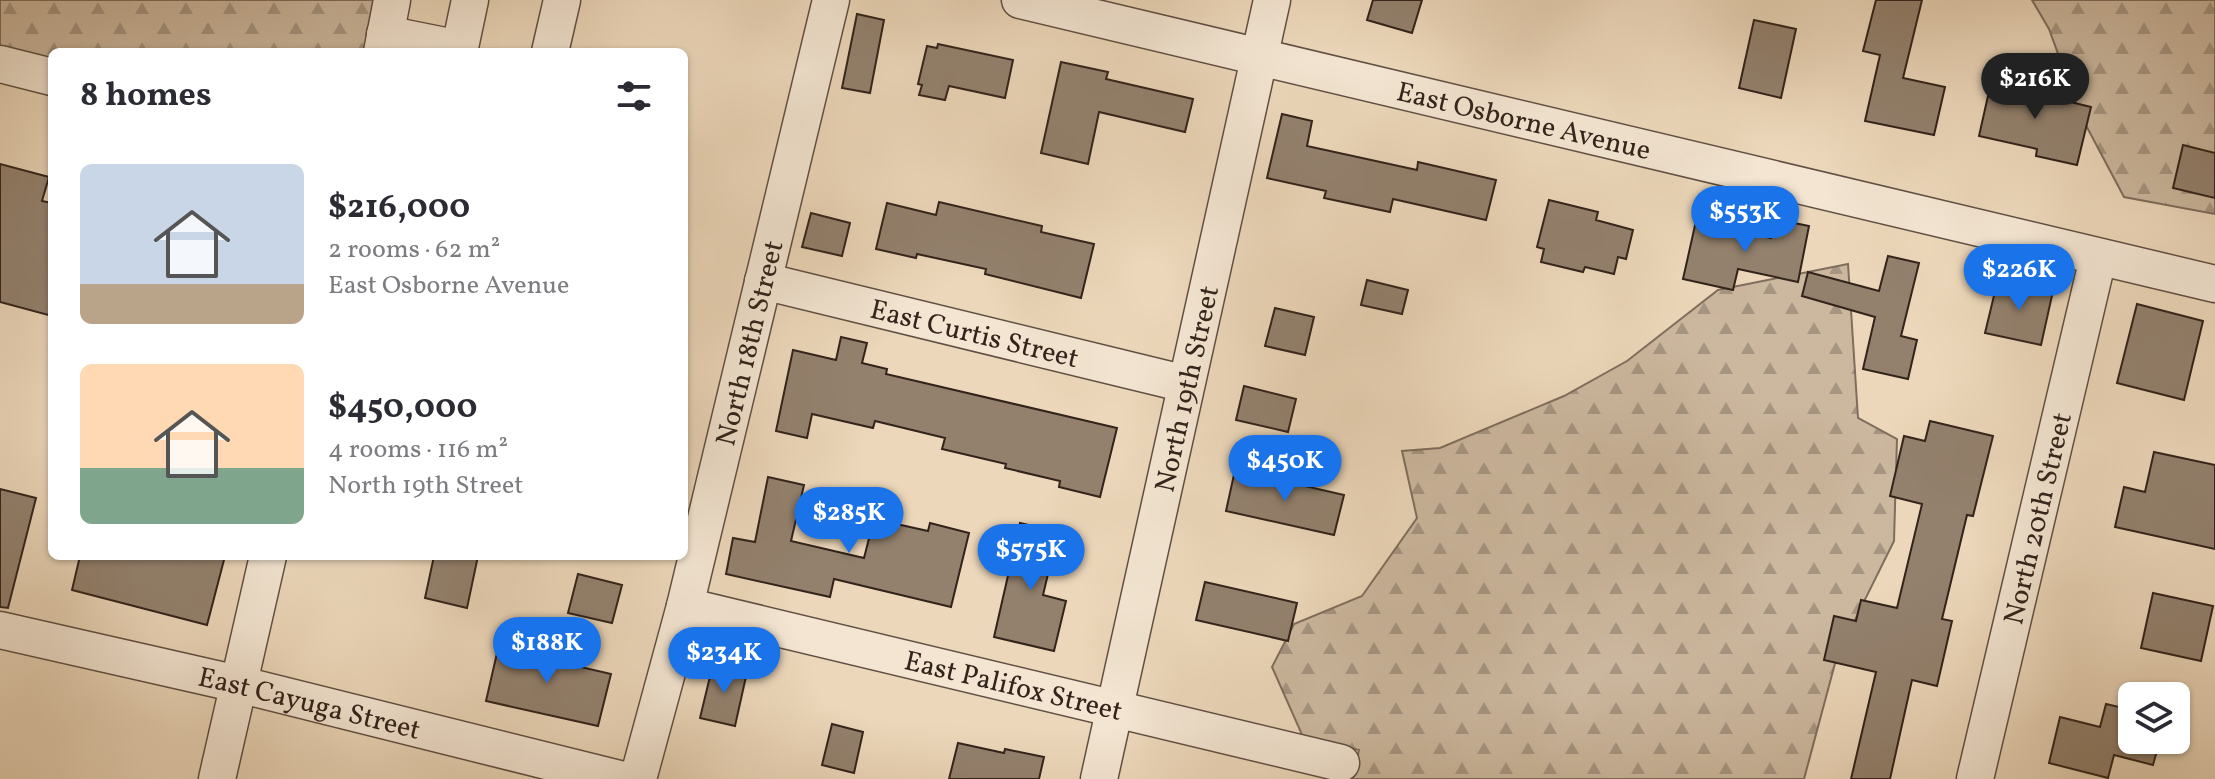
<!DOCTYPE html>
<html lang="en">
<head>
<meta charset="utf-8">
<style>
  :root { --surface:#fff; --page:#f7f7f7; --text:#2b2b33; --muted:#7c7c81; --accent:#1a73e8 }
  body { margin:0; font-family:Vollkorn,serif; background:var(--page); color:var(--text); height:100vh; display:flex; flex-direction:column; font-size:30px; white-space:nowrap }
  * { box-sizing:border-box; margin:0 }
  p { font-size:26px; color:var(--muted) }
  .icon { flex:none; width:44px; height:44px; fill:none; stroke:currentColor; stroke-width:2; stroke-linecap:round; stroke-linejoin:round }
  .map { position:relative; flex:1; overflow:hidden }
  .side { position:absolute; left:48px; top:48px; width:640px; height:512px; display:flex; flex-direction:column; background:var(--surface); border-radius:12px; box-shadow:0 2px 6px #0004 }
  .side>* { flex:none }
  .controls { position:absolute; left:2118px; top:682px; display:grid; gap:16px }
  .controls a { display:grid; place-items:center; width:72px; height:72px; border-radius:12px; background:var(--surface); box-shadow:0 2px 6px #0004; font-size:40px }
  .price { position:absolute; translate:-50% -68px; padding:0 18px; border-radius:28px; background:var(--accent); color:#fff; font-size:26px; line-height:52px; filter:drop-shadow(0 2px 4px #0008) }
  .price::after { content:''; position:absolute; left:50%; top:48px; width:24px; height:18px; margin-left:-12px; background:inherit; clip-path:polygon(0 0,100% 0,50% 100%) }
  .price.selected { background:#222; color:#fff }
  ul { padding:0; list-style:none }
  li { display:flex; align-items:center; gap:24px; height:200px; padding:0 32px }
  li span { display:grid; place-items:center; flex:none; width:224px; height:160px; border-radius:12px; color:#555 }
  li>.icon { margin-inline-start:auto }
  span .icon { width:96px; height:96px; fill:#fffc; stroke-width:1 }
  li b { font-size:34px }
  h2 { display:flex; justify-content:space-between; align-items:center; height:96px; padding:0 32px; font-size:34px }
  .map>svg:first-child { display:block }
  .forest { fill:url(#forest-firs); stroke:#7f6e5d; stroke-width:2 }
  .building { fill:#93816e; stroke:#32231b; stroke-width:2 }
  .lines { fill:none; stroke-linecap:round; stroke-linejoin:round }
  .minor-casing { stroke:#605043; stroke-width:39 }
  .minor { stroke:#f3e5d2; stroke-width:36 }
  .labels { text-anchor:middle; stroke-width:8; stroke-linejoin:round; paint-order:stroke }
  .street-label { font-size:28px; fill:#32231b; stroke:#f3e5d2 }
</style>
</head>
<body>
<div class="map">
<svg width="2215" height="779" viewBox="0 0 2215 779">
  <defs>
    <pattern id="forest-firs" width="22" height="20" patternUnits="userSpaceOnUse" patternTransform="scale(2)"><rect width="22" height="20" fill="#ccb89f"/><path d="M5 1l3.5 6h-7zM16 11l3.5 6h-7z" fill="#a69581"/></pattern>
  </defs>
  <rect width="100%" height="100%" fill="#ecd7ba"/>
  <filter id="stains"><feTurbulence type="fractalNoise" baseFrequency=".0025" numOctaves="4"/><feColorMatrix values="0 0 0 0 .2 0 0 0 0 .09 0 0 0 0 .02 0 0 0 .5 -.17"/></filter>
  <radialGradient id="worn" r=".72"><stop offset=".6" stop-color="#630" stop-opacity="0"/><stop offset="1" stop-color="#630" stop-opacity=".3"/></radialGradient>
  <path class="forest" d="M0,0H377L367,52H52V60L0,47Z
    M2032,0H2215V214L2124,197L2080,114L2049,29Z
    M1848,264L1858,418L1897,439L1894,541L1837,656L1804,779H1353L1359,750L1303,737L1272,667L1294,624L1362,596L1417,518L1402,451L1440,448L1564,396L1627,361L1718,290Z"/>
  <path class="building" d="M1373,0H1422L1412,33L1367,20Z
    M1876,0H1922L1903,78L1945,87L1934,135L1865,121L1880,55L1863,51Z
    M857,14L884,20L870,93L842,88Z
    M1754,20L1796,29L1781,98L1739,88Z
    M938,44L1013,60L1005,98L949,86L945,100L919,95L922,85L918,84L927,46L937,48Z
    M1061,62L1108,72L1106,79L1193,99L1185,132L1099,112L1088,164L1041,153Z
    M1992,78L2036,88L2034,93L2091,107L2077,165L2036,156L2037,149L1979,136Z
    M1282,114L1312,121L1307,146L1417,170L1418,162L1496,180L1486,220L1393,199L1390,212L1324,198L1326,191L1267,178Z
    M2183,145L2215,153V198L2173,188Z
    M0,164L49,177L42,201L52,203V316L0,302Z
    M1549,200L1598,212L1596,220L1633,230L1626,259L1618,257L1614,274L1585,267L1583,272L1541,262L1544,249L1537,247Z
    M939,202L1042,226L1041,232L1094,244L1081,298L985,274L986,269L917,254L916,258L876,249L887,203L936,215Z
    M811,213L850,223L842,256L802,247Z
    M1775,219L1809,226L1798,282L1738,269L1733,290L1683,279L1696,221L1771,238Z
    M1888,256L1919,263L1901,336L1917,340L1908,379L1863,369L1875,317L1802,296L1808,272L1879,291Z
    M1998,279L2053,291L2041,345L1985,333Z
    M1367,280L1408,290L1402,314L1361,305Z
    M2137,304L2203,321L2184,400L2117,383Z
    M1275,308L1314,317L1305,355L1265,346Z
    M841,337L867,343L862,363L887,369L886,374L1117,428L1100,497L1059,487L1060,481L1005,468L1006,464L942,449L945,438L875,421L873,428L812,414L807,438L776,431L793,350L836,360Z
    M1244,386L1296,399L1288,432L1236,420Z
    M1930,421L1993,436L1973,516L1967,515L1942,619L1952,621L1937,686L1912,680L1890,779H1851L1876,672L1824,660L1834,616L1856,621L1861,600L1897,608L1922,504L1890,496L1904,436L1925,441Z
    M2154,452L2215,465V549L2115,527L2124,487L2145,492Z
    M1235,470L1344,495L1334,535L1226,511Z
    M768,477L804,485L791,541L864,558L874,519L928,531L930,523L969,533L951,607L834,579L830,597L726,574L733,538L755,542Z
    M0,489L36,498L8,608L0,607Z
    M1020,523L1058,532L1043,595L1066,601L1054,651L994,637Z
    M80,556H225L207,625L72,590Z
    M434,556H478L467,608L425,598Z
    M578,574L622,585L612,623L568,613Z
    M1205,582L1297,603L1288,641L1196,620Z
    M2153,593L2213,606L2201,661L2141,648Z
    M500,640L544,650L542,658L611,674L598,726L486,701Z
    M713,664L747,672L735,726L700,718Z
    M2106,704L2132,710V740H2160L2153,765L2114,755L2108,778L2049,763L2060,717L2100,727Z
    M832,724L863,732L854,773L822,765Z
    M958,743L1004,753L1005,749L1044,757L1039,779H949Z"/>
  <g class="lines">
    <defs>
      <g id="minor">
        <path id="s1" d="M1020,0L2215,284"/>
        <path d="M385,34L460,49"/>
        <path d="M382,52L392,0"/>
        <path d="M459,52L470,0"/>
        <path d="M550,52L562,0"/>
        <path d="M0,64L52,77"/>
        <path id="s2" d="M763,281L1186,384"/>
        <path id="s3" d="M685,606L1341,763"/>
        <path id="s4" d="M0,630L238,684L619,779"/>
        <path d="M217,779L268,556"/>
        <path id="s5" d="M638,779L685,606L831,0"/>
        <path id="s6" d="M1099,779L1272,0"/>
        <path id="s7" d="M1975,779L2098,258"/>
      </g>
    </defs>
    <use href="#minor" class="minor-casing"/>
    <use href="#minor" class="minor"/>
  </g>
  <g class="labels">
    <g class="street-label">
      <text dy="10" stroke="none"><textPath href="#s1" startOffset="518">East Osborne Avenue</textPath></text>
      <text dy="10" stroke="none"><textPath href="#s2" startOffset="218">East Curtis Street</textPath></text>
      <text dy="10" stroke="none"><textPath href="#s5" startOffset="450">North 18th Street</textPath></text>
      <text dy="10" stroke="none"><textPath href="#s6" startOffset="400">North 19th Street</textPath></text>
      <text dy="10" stroke="none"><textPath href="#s7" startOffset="268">North 20th Street</textPath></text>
      <text dy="10" stroke="none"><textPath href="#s3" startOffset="338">East Palifox Street</textPath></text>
      <text dy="10" stroke="none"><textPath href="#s4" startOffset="318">East Cayuga Street</textPath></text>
    </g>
  </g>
  <rect width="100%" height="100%" filter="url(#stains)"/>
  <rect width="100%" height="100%" fill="url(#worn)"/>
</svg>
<div class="controls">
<a><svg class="icon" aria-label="layers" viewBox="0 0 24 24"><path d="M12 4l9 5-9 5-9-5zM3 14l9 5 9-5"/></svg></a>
</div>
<b class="price selected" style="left:2035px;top:121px">$216K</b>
<b class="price" style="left:1745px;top:254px">$553K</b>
<b class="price" style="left:2019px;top:312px">$226K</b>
<b class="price" style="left:1285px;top:503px">$450K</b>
<b class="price" style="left:849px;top:555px">$285K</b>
<b class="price" style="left:1031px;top:592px">$575K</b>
<b class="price" style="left:547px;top:685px">$188K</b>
<b class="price" style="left:724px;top:695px">$234K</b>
<section class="side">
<h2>8 homes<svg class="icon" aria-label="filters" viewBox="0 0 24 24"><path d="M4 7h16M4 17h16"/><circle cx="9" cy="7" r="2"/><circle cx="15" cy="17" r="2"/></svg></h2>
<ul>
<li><span style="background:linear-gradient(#c9d6e8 75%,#b9a48a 0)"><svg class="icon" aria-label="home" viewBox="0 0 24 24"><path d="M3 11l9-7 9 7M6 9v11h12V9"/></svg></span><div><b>$216,000</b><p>2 rooms · 62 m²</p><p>East Osborne Avenue</p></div></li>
<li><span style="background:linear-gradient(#ffd9b3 65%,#7fa58c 0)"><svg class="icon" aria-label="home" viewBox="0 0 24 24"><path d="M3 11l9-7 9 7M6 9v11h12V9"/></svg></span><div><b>$450,000</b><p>4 rooms · 116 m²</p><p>North 19th Street</p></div></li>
</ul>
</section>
</div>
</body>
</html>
